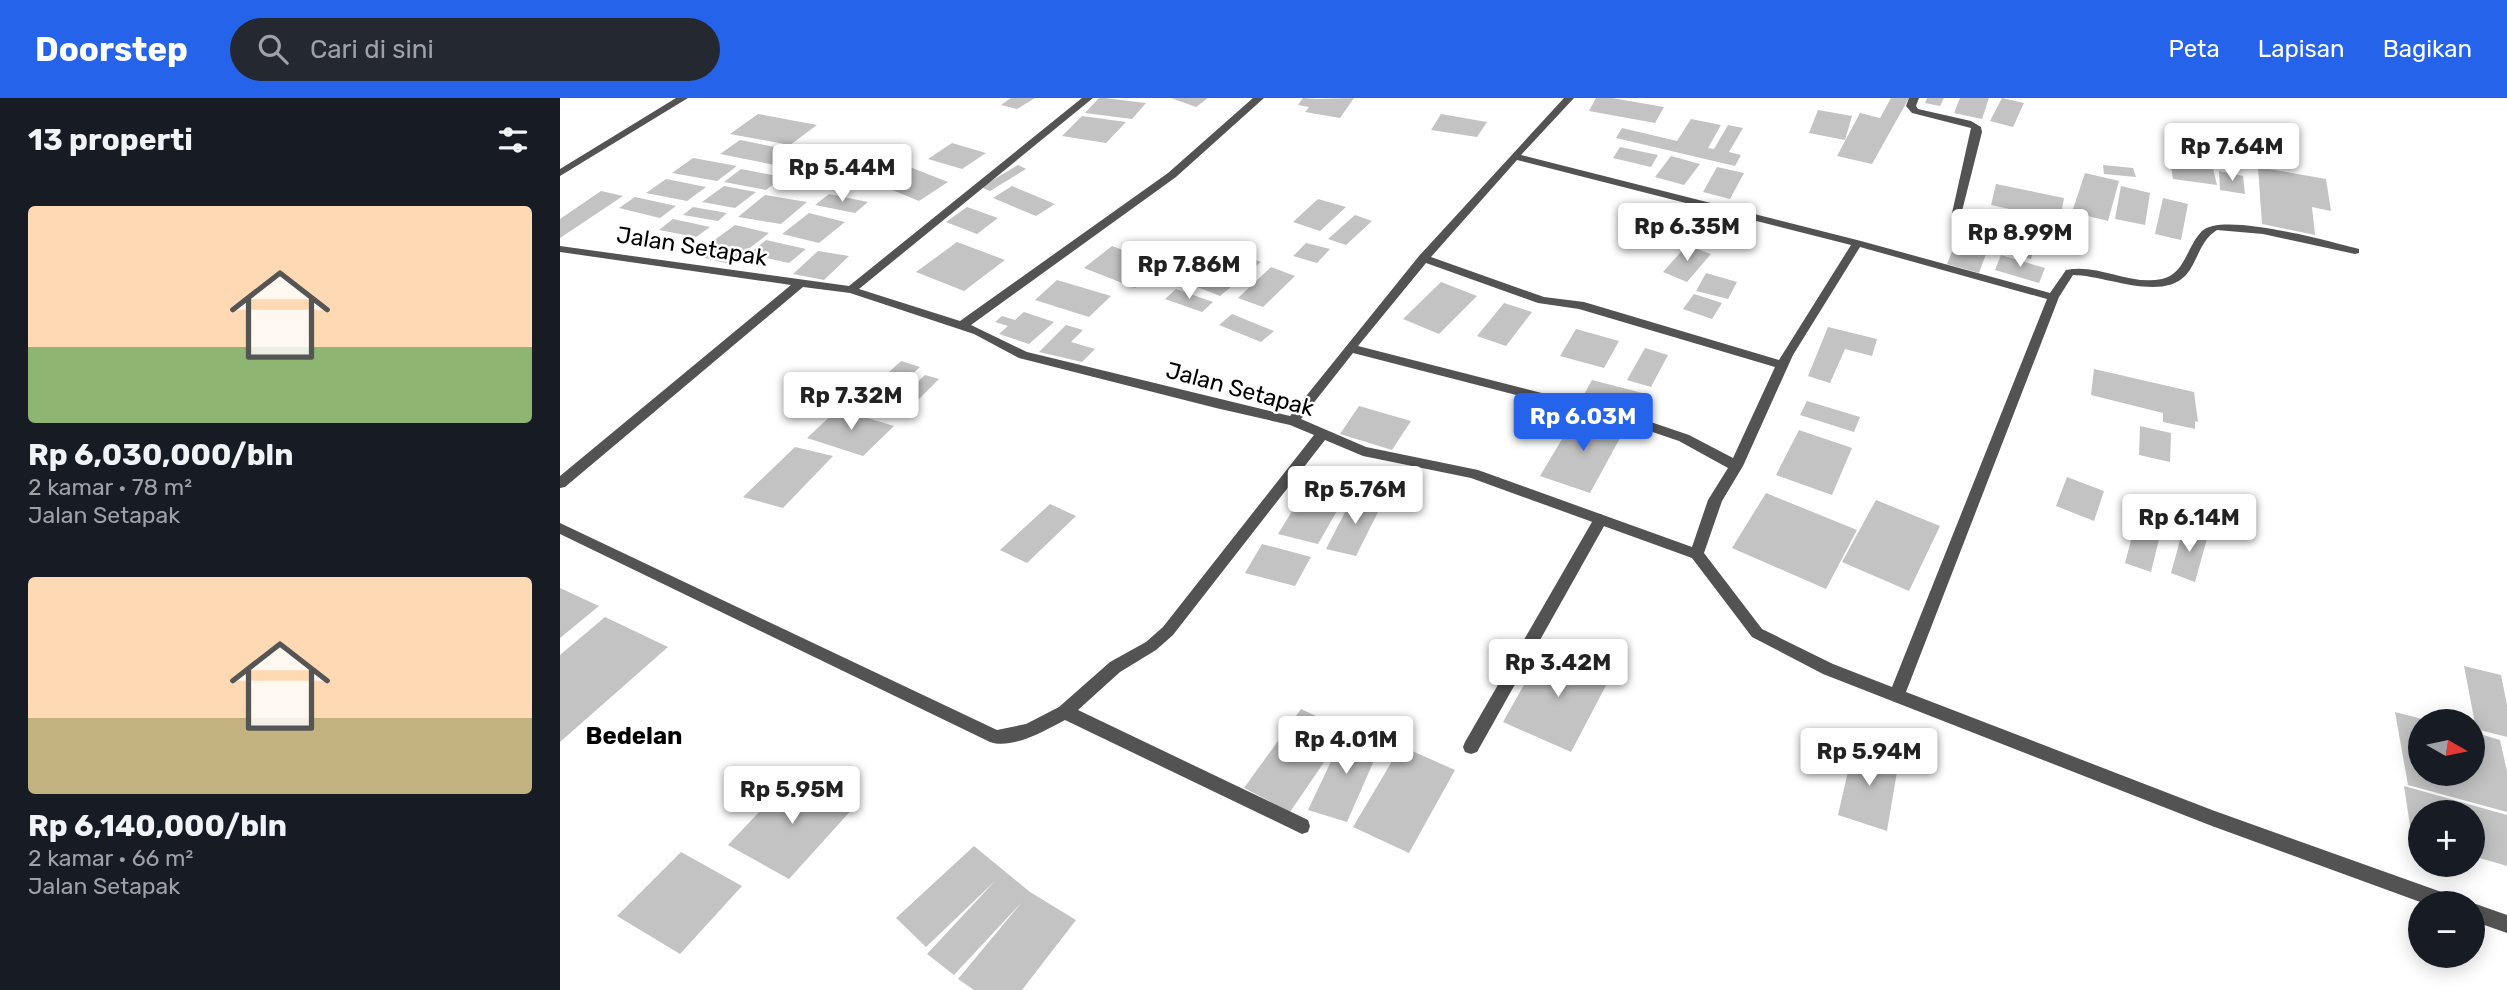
<!DOCTYPE html>
<html lang="id">
<head>
<meta charset="utf-8">
<style>
  :root { --surface:#171b24; --page:#242831; --text:#f1f3f6; --muted:#9ea1a6; --accent:#2563eb }
  body { margin:0; font-family:Rubik,sans-serif; background:var(--page); color:var(--text); height:100vh; display:flex; flex-direction:column; font-size:26px; white-space:nowrap }
  * { box-sizing:border-box; margin:0 }
  p { font-size:23px; color:var(--muted) }
  .icon { flex:none; width:38px; height:38px; fill:none; stroke:currentColor; stroke-width:2; stroke-linecap:round; stroke-linejoin:round }
  .map { position:relative; flex:1; overflow:hidden }
  .side { display:flex; flex-direction:column; background:var(--surface); width:560px }
  .side>* { flex:none }
  .needle { width:46px; rotate:99deg }
  .fabs { position:absolute; left:1848px; top:611px; display:grid; gap:14px }
  .fabs a { display:grid; place-items:center; width:77px; height:77px; border-radius:50%; background:var(--surface); box-shadow:0 4px 18px #0003; font-size:35px }
  .price { position:absolute; translate:-50% -60px; padding:0 16px; border-radius:7px; background:#fff; color:#222; font-size:23px; line-height:46px; filter:drop-shadow(0 2px 4px #0008) }
  .price::after { content:''; position:absolute; left:50%; top:42px; width:21px; height:16px; margin-left:-10px; background:inherit; clip-path:polygon(0 0,100% 0,50% 100%) }
  .price.selected { background:var(--accent); color:#fff }
  ul { padding:0; list-style:none }
  li { display:grid; align-content:center; gap:14px; height:371px; padding:0 28px }
  li span { display:grid; place-items:center; height:217px; border-radius:7px; color:#555 }
  li>.icon { margin-inline-start:auto }
  span .icon { width:126px; height:126px; fill:#fffc; stroke-width:1 }
  li b { font-size:30px }
  h2 { display:flex; justify-content:space-between; align-items:center; height:84px; padding:0 28px; font-size:30px }
  header { display:flex; align-items:center; gap:42px; box-sizing:border-box; height:98px; padding:0 35px; background:var(--accent); color:#fff }
  header strong { font-size:33px }
  nav { display:flex; gap:38px; margin-inline-start:auto; font-size:24px }
  .search { width:490px; height:63px; background:var(--page); display:flex; align-items:center; gap:18px; box-sizing:border-box; padding:0 24px; border-radius:38px; color:var(--muted); font-size:26px }
  main { display:flex; flex:1; min-height:0 }
  .map>svg:first-child { display:block }
  .building { fill:#c3c3c3 }
  .lines { fill:none; stroke-linecap:round; stroke-linejoin:round }
  .lane { fill:#535353; fill-rule:evenodd }
  .street { fill:#535353; fill-rule:evenodd }
  .labels { text-anchor:middle; stroke-width:5; stroke-linejoin:round; paint-order:stroke }
  .street-label { font-size:23px; fill:#000; stroke:#fff }
  .neighbourhood-label { font-size:24px; font-weight:bold; fill:#000; stroke:#fff }
</style>
</head>
<body>
<header>
<strong>Doorstep</strong>
<div class="search"><svg class="icon" aria-label="search" viewBox="0 0 24 24"><circle cx="10" cy="10" r="6"/><path d="M15 15l6 6"/></svg>Cari di sini</div>
<nav><a>Peta</a><a>Lapisan</a><a>Bagikan</a></nav>
</header>
<main>
<section class="side">
<h2>13 properti<svg class="icon" aria-label="filters" viewBox="0 0 24 24"><path d="M4 7h16M4 17h16"/><circle cx="9" cy="7" r="2"/><circle cx="15" cy="17" r="2"/></svg></h2>
<ul>
<li><span style="background:linear-gradient(#ffd9b3 65%,#8fb573 0)"><svg class="icon" aria-label="home" viewBox="0 0 24 24"><path d="M3 11l9-7 9 7M6 9v11h12V9"/></svg></span><div><b>Rp 6,030,000/bln</b><p>2 kamar · 78 m²</p><p>Jalan Setapak</p></div></li>
<li><span style="background:linear-gradient(#ffd9b3 65%,#c2b280 0)"><svg class="icon" aria-label="home" viewBox="0 0 24 24"><path d="M3 11l9-7 9 7M6 9v11h12V9"/></svg></span><div><b>Rp 6,140,000/bln</b><p>2 kamar · 66 m²</p><p>Jalan Setapak</p></div></li>
</ul>
</section>
<div class="map">
<svg width="1947" height="892" viewBox="0 0 1947 892">
  <rect width="100%" height="100%" fill="#fff"/>
  <path class="building" d="M451,0H475L457,11L441,7Z
    M539,0H545L586,5L572,21L525,15Z
    M611,0H648L636,9Z
    M743,0L756,1L794,0L780,20L745,14L749,9L738,7Z
    M1036,0H1052L1104,9L1095,25L1029,13Z
    M1331,0H1349L1312,66L1277,58L1300,15L1320,20Z
    M1367,0H1384L1380,8L1365,5Z
    M1400,0H1429L1422,21L1394,15Z
    M1442,0L1464,5L1453,29L1430,23Z
    M1258,12L1292,18L1285,42L1249,35Z
    M198,16L257,27L230,47L170,36Z
    M881,16L927,24L917,39L871,32Z
    M522,18L566,24L546,45L502,38Z
    M1131,21L1161,27L1148,50L1154,51L1168,27L1183,30L1169,54L1181,57L1175,68L1056,40L1062,30L1117,43Z
    M180,42L235,53L215,67L160,56Z
    M392,45L426,55L402,71L368,61Z
    M1607,45L1648,50L1657,87L1613,81Z
    M1060,49L1098,57L1091,69L1053,60Z
    M1111,58L1140,66L1124,87L1095,79Z
    M133,60L177,68L157,83L112,75Z
    M337,64L388,84L359,103L308,82Z
    M458,67L466,71L430,93L421,89Z
    M1543,67L1573,70L1576,79L1544,76Z
    M1157,69L1184,75L1170,101L1143,94Z
    M1698,69L1766,81L1771,113L1752,109L1755,137L1702,126Z
    M181,71L223,79L206,92L164,84Z
    M1659,73L1683,78L1685,96L1660,92Z
    M1525,75L1559,83L1548,123L1512,114Z
    M106,81L146,89L127,103L86,95Z
    M1436,86L1504,100L1500,122L1431,107Z
    M164,88L196,94L175,110L142,104Z
    M452,88L495,106L476,118L433,100Z
    M1561,88L1590,95L1585,127L1555,121Z
    M41,93L63,98L0,140V121Z
    M269,96L308,104L295,115L255,107Z
    M205,97L247,104L221,126L178,119Z
    M75,99L116,108L100,120L59,110Z
    M1603,100L1628,106L1621,142L1595,136Z
    M758,101L786,109L760,133L733,124Z
    M133,109L167,115L158,123L123,117Z
    M407,109L438,120L417,136L386,124Z
    M1092,111L1125,122L1102,150L1068,139Z
    M1441,112L1489,121L1488,134L1439,124Z
    M249,115L285,124L259,145L222,136Z
    M795,117L812,123L786,147L768,141Z
    M113,121L150,129L136,139L99,132Z
    M175,127L209,135L169,166L134,157Z
    M1448,131L1477,138L1471,161L1442,153Z
    M1399,136L1430,145L1419,175L1387,166Z
    M206,142L246,151L229,165L189,156Z
    M397,144L445,162L404,193L356,174Z
    M746,145L770,151L757,165L733,158Z
    M1127,147L1151,156L1127,184L1103,174Z
    M552,148L603,167L575,190L524,170Z
    M258,153L289,158L264,182L233,176Z
    M672,153L701,164L660,198L630,186Z
    M1441,157L1485,170L1479,185L1435,172Z
    M711,169L735,178L703,209L678,200Z
    M1146,175L1177,184L1168,201L1136,193Z
    M497,182L551,198L529,219L475,202Z
    M881,184L917,198L879,236L843,221Z
    M616,191L653,204L642,214L605,201Z
    M1134,196L1162,205L1152,221L1123,211Z
    M944,205L972,214L946,248L917,238Z
    M464,214L494,224L469,246L439,236L448,228L435,224L442,218L455,222Z
    M672,216L714,233L701,244L659,227Z
    M506,227L523,232L511,244L535,251L522,264L479,254Z
    M1268,229L1317,241L1312,258L1285,251L1270,285L1248,278Z
    M1016,231L1059,243L1044,270L1000,258Z
    M1085,250L1108,257L1091,289L1067,282Z
    M341,263L360,269L313,313L292,308Z
    M1534,271L1634,294L1638,324L1635,323V331L1603,324V315L1531,297Z
    M365,277L379,281L340,320L326,315Z
    M1032,282L1090,297L1081,317L1021,302Z
    M1247,303L1300,319L1294,334L1240,317Z
    M799,308L851,323L832,352L780,336Z
    M278,311L334,328L303,358L247,340Z
    M1017,316L1065,331L1030,395L980,378Z
    M1580,328L1611,335L1610,364L1579,357Z
    M1239,332L1292,350L1272,397L1216,377Z
    M235,349L273,358L223,410L183,399Z
    M756,374L794,383L758,446L718,436Z
    M1507,379L1544,393L1534,423L1496,408Z
    M1206,395L1297,432L1266,491L1172,450Z
    M794,397L823,404L796,458L766,451Z
    M1316,402L1380,428L1349,493L1282,464Z
    M490,406L516,418L467,465L440,452Z
    M1579,412L1604,421L1591,474L1565,465Z
    M1624,428L1648,437L1635,484L1611,475Z
    M702,446L751,459L735,488L685,475Z
    M0,490L39,508L0,540Z
    M45,519L108,549L0,644V557Z
    M986,548L1052,576L1011,654L943,624Z
    M1904,568L1941,577L1947,607V639L1916,631Z
    M741,611L786,632L730,714L684,690Z
    M1835,614L1866,622L1860,623V676H1913V634L1940,642L1947,673V714L1848,687Z
    M786,632L823,642L787,724L748,712Z
    M1294,647L1339,662L1327,733L1278,717Z
    M841,648L895,672L849,755L793,729Z
    M235,676L295,708L229,781L168,747Z
    M1844,688L1947,717V768L1913,758V714H1860V743L1852,741Z
    M414,748L470,794L516,822L462,892H414L398,881L462,804L394,877L367,856L435,783L366,849L336,820Z
    M121,754L182,788L120,856L57,818Z"/>
  <g class="lines">
    <path class="lane" d="M1041,416L1048,421L917,654L911,656L905,654L903,649L905,644L1036,417Z"/>
    <path class="street" d="M116,0H128L0,78V71Z
      M522,0H533L299,191L400,223L608,75L693,0H704L616,79L411,227L467,254L730,318L859,158L1004,0H1014L961,57L1301,143L1490,195L1506,172C1538,165 1570,188 1602,181C1625,176 1627,148 1642,133C1662,113 1771,144 1799,151V155L1795,156L1703,136L1657,132C1640,142 1638,163 1626,177C1601,204 1545,177 1513,177L1499,199L1346,594L1652,712L1887,796L1893,799L1896,805H1863L1652,728L1263,576L1192,539L1132,460L911,380L803,358L765,342L613,537L596,552L560,574L518,612L748,722L750,728L748,734L742,736L505,622C486,632 452,652 430,644L0,436V425L437,632L466,626L499,609L550,564L586,544L603,529L754,337L730,327L656,310L459,260L414,236L290,195L243,189L5,389L0,390V378L231,187L0,154V148L289,188ZM957,62L1291,147L1219,262L1024,204L984,199L871,159ZM1300,149L1487,201L1332,589L1273,566L1202,531L1144,455L1162,403L1183,368L1233,257ZM866,165L978,205L1019,211L1215,269L1173,360L1129,337L1076,319L798,248ZM793,255L1069,326L1119,343L1168,370L1148,402L1132,449L918,372L806,349L741,321Z
      M1349,0H1359L1356,8L1358,11L1411,23L1421,29L1422,34L1401,117H1393L1392,115L1411,30L1352,15L1346,8Z
      M1913,805L1947,817V835L1913,823Z"/>
  </g>
  <g class="labels">
    <g class="street-label">
      <text transform="translate(132 148) rotate(9)" y="8">Jalan Setapak</text>
      <text transform="translate(680 291) rotate(15)" y="8">Jalan Setapak</text>
    </g>
    <g class="neighbourhood-label">
      <text x="74" y="646">Bedelan</text>
    </g>
  </g>
</svg>
<div class="fabs">
<a><svg class="needle" viewBox="-14 -14 28 28"><path d="M0-13l5 13h-10z" fill="#e53935"/><path d="M0 13l5-13h-10z" fill="#9ea1a6"/></svg></a>
<a>+</a>
<a>−</a>
</div>
<b class="price" style="left:1672px;top:85px">Rp 7.64M</b>
<b class="price" style="left:282px;top:106px">Rp 5.44M</b>
<b class="price" style="left:1127px;top:165px">Rp 6.35M</b>
<b class="price" style="left:1460px;top:171px">Rp 8.99M</b>
<b class="price" style="left:629px;top:203px">Rp 7.86M</b>
<b class="price" style="left:291px;top:334px">Rp 7.32M</b>
<b class="price selected" style="left:1023px;top:355px">Rp 6.03M</b>
<b class="price" style="left:795px;top:428px">Rp 5.76M</b>
<b class="price" style="left:1629px;top:456px">Rp 6.14M</b>
<b class="price" style="left:998px;top:601px">Rp 3.42M</b>
<b class="price" style="left:786px;top:678px">Rp 4.01M</b>
<b class="price" style="left:1309px;top:690px">Rp 5.94M</b>
<b class="price" style="left:232px;top:728px">Rp 5.95M</b>
</div>
</main>
</body>
</html>
